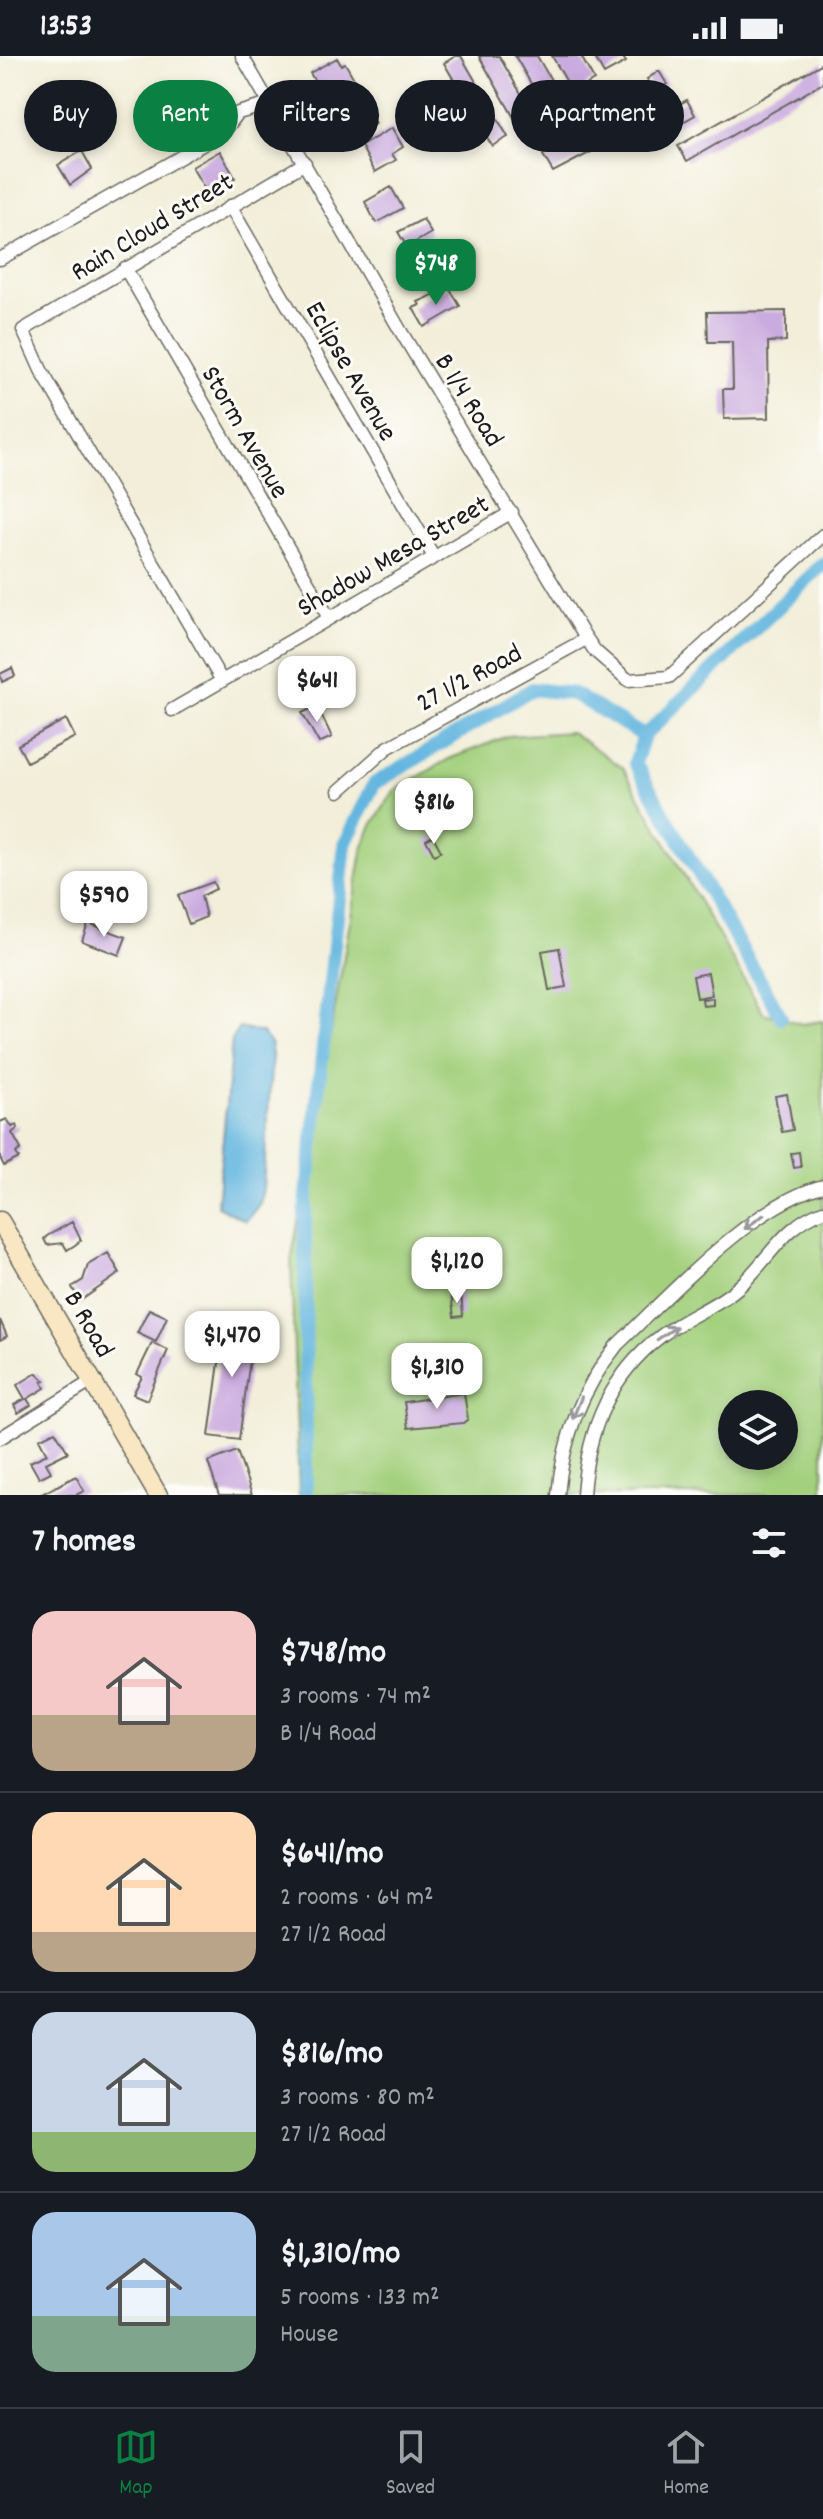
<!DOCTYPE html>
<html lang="en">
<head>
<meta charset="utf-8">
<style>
  :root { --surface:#171b24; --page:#20242c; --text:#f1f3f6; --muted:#9ea1a6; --line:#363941; --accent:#0b8043 }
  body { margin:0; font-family:Dekko,sans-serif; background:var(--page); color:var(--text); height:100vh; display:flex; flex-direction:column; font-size:30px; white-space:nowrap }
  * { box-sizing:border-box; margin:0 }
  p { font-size:26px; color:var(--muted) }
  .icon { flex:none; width:44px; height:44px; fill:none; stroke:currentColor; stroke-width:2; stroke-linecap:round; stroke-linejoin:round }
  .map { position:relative; height:1439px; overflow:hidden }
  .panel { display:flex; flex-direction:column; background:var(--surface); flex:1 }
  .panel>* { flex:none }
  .hud { position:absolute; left:24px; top:24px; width:776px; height:72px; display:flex; gap:16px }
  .buttons { position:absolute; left:718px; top:1334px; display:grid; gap:16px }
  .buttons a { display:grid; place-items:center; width:80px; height:80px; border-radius:50%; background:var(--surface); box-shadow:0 4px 12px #0003; font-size:40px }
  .price { position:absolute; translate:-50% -68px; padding:0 18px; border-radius:16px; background:#fff; color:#222; font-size:26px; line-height:52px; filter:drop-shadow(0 2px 4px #0008) }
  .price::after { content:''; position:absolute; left:50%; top:48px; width:24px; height:18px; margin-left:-12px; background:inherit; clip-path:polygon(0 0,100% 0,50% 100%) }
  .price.current { background:var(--accent); color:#fff }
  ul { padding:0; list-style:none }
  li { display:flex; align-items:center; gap:24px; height:200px; padding:0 32px }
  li+li { border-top:2px solid var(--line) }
  li span { display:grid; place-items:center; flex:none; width:224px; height:160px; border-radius:24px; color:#555 }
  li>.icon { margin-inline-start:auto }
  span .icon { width:96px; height:96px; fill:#fffc; stroke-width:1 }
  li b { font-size:34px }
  h2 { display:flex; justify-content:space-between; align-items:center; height:96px; padding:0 32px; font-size:34px }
  .pill { padding:0 28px; border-radius:36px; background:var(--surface); box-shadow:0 4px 12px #0003; font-size:28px; line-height:72px }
  .pill.current { background:var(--accent); color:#fff }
  .status { display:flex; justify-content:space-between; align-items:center; height:56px; padding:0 40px; background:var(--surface); direction:ltr }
  .status svg { height:22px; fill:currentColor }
  .dock { display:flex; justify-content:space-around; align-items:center; height:112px; border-top:2px solid var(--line); background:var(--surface); font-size:22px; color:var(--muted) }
  .dock a { display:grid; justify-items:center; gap:4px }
  .dock .current { color:var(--accent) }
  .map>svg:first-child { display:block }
  .green { fill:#a3d07d; stroke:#60764c; stroke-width:2; fill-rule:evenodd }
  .water { fill:#63b6df; stroke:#40697e; stroke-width:2 }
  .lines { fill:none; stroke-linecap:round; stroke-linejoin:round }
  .canal { stroke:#63b6df; stroke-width:14 }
  .building { fill:#caabdf }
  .street-casing { stroke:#67665e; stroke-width:15 }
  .secondary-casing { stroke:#67665e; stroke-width:21 }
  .street { stroke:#fff; stroke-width:12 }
  .secondary { stroke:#f9e7c3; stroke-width:18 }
  .oneway { stroke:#999 }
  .labels { text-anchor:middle; stroke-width:6; stroke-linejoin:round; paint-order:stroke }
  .street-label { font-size:28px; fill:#1c1c1c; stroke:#fdfcf7 }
</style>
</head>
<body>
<div class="status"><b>13:53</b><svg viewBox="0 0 49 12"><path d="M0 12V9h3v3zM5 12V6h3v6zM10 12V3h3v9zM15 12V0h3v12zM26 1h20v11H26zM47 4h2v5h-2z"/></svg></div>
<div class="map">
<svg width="823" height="1439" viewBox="0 0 823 1439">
  <rect width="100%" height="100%" fill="#fdfcf7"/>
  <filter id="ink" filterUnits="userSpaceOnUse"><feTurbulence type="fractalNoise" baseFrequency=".0125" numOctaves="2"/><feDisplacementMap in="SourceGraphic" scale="16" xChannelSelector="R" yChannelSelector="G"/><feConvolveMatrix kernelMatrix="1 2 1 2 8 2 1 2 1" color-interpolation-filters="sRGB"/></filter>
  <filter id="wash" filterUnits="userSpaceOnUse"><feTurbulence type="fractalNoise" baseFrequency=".006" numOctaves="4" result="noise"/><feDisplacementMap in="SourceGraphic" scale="32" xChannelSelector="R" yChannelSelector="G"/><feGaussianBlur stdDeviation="1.8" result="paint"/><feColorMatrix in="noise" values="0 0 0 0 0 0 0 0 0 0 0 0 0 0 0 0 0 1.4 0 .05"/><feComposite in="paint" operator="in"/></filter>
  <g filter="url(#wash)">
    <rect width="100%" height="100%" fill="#f2eed9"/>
    <path class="green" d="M571,676L623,712L763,957L802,968L823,965V1439H299L291,1206L362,796L371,771L394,735L449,703L508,680ZM732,1348H784V1400H732Z"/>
    <path class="water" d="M239,972L262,977L270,987L272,999L263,1133L260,1147L246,1165L217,1150L232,983Z"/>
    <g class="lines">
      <path class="canal" d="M781,961L635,707L644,680L823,508
        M306,1439L305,1158L345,788L374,728L532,633L574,638L644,680"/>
    </g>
    <g id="blocks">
      <path class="building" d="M456,0H461L508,81L492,90L444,7Z
        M479,0H499L537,65L521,74Z
        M515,0H537L565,48L548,57Z
        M552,0H581L594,24L584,30L589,38L577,44Z
        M594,0H622L626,6L604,18Z
        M337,2L341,9L345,7L374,58L370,60L375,68L348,83L337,63L332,66L315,35L319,32L310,17Z
        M823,7V27L687,105L678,90Z
        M659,15L667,28L655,36L647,23Z
        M687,44L695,59L667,75L659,60Z
        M392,72L403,91L392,98L396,104L375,116L361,90Z
        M580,77L591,96L553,116L543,99L553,93L549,87L558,82L561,87Z
        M82,95L92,113L70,129L58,109Z
        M220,95L235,122L216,133L218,136L209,141L192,111Z
        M391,131L403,152L376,167L365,146Z
        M423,163L431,177L407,191L398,176Z
        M449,232L460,250L424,271L413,252L420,249L418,246Z
        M786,255V285L768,286L769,362L724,363L723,333H733L732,286H708L707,256Z
        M12,612L15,620L2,626L0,618Z
        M317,650L332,681L319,687L302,657Z
        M66,663L75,681L27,706L18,689Z
        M433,780L441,795L434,799L426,784Z
        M213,826L216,833L201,840L206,861L189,868L178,839Z
        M88,867L126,881L119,899L82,885Z
        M559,892L566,931L549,934L542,895Z
        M708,917L712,939L697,942L693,920Z
        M713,942V949L703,950L702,943Z
        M787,1038L793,1074L782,1076L775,1040Z
        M7,1063L12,1071L17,1069L18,1072L12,1077L21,1093L16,1097L19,1102L4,1110L0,1102V1066Z
        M799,1096L801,1111L794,1112L791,1097Z
        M72,1166L81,1184L75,1189L67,1194L63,1187L47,1189L44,1183L47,1180Z
        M108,1197L120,1217L80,1245L72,1231L83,1224L88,1209Z
        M461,1236L463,1260L454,1261L451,1238Z
        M149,1253L167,1261L156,1286L137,1277Z
        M225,1262L255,1266L239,1384L209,1380Z
        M0,1264L7,1280L0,1284Z
        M152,1287L168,1294L147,1344L133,1338L142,1321L137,1318Z
        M37,1317L45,1325L42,1326L45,1332L27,1343L31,1349L18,1357L14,1349L25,1343L17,1329Z
        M464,1337L468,1363L463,1367L408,1372L404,1346Z
        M55,1375L68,1396L46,1407L51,1416L39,1422L30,1406L47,1398L39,1383Z
        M237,1395L252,1439H219L208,1406Z
        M76,1420L84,1435L76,1439H40Z"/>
    </g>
  </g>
  <g filter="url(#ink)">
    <use href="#blocks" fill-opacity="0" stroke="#67665e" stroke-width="2"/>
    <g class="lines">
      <defs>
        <path id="street" d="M242,0L400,274L582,576L595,595L628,624L669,621L823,479
          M230,150L434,501
          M0,203L223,77L238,57L270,48
          M125,212L329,562
          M222,625L41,314L23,274L305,107
          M172,654L512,456
          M339,735L387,692L586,583
          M0,1382L92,1325
          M558,1439C563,1382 581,1334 617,1289C670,1239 752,1148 823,1130
          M583,1439C587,1376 610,1319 661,1280C687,1260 719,1250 743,1227C771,1200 785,1169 823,1155"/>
        <path id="secondary" d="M0,1165L158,1439"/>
      </defs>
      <use href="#street" class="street-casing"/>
      <use href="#secondary" class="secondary-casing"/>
      <use href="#street" class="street"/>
      <use href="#secondary" class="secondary"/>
    </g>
    <defs><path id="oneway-shaft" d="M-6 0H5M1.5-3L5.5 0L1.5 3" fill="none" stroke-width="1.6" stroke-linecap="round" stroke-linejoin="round" transform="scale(2)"/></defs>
    <g class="oneway">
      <use href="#oneway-shaft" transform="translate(754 1166) rotate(144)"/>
      <use href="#oneway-shaft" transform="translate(667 1277) rotate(-34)"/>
      <use href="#oneway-shaft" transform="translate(577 1352) rotate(112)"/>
    </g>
  </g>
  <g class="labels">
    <g class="street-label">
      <text transform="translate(151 169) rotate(-31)" y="10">Rain Cloud Street</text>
      <text transform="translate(353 314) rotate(60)" y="10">Eclipse Avenue</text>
      <text transform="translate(471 343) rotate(58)" y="10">B 1/4 Road</text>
      <text transform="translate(247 375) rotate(60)" y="10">Storm Avenue</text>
      <text transform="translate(392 498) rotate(-30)" y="10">Shadow Mesa Street</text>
      <text transform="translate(468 620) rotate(-28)" y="10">27 1/2 Road</text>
      <text transform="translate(91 1267) rotate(60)" y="10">B Road</text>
    </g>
  </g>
</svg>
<div class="buttons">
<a><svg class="icon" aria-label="layers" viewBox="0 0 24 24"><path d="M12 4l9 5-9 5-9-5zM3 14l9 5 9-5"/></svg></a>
</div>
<b class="price current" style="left:436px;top:251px">$748</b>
<b class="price" style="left:317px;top:668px">$641</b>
<b class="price" style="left:434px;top:790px">$816</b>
<b class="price" style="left:104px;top:883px">$590</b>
<b class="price" style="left:457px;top:1249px">$1,120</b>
<b class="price" style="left:232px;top:1323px">$1,470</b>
<b class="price" style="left:437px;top:1355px">$1,310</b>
<div class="hud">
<a class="pill">Buy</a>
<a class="pill current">Rent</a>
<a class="pill">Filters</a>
<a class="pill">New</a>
<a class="pill">Apartment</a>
</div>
</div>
<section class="panel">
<h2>7 homes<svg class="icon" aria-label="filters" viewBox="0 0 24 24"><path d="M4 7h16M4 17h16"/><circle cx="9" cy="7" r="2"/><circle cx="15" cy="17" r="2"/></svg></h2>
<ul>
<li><span style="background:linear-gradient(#f6c9c9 65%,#b9a48a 0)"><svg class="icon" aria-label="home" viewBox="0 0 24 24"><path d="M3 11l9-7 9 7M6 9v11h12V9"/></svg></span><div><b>$748/mo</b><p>3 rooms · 74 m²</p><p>B 1/4 Road</p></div></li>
<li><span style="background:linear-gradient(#ffd9b3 75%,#b9a48a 0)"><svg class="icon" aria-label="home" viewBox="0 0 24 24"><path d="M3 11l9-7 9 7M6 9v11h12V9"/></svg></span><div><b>$641/mo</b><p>2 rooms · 64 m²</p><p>27 1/2 Road</p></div></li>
<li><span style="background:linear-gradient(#c9d6e8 75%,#8fb573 0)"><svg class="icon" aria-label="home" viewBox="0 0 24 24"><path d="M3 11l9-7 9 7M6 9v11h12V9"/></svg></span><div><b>$816/mo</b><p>3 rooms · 80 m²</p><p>27 1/2 Road</p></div></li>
<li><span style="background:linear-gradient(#a9c7e8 65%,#7fa58c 0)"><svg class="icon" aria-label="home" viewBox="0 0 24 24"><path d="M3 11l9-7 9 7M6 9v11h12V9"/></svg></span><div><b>$1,310/mo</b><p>5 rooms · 133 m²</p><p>House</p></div></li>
</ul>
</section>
<nav class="dock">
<a class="current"><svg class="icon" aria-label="map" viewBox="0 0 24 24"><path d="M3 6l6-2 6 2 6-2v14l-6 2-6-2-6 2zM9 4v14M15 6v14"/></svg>Map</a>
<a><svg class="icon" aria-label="saved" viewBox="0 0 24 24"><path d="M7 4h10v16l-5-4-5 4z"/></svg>Saved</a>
<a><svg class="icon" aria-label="home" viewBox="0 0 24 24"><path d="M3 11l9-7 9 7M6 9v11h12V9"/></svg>Home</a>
</nav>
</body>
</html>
